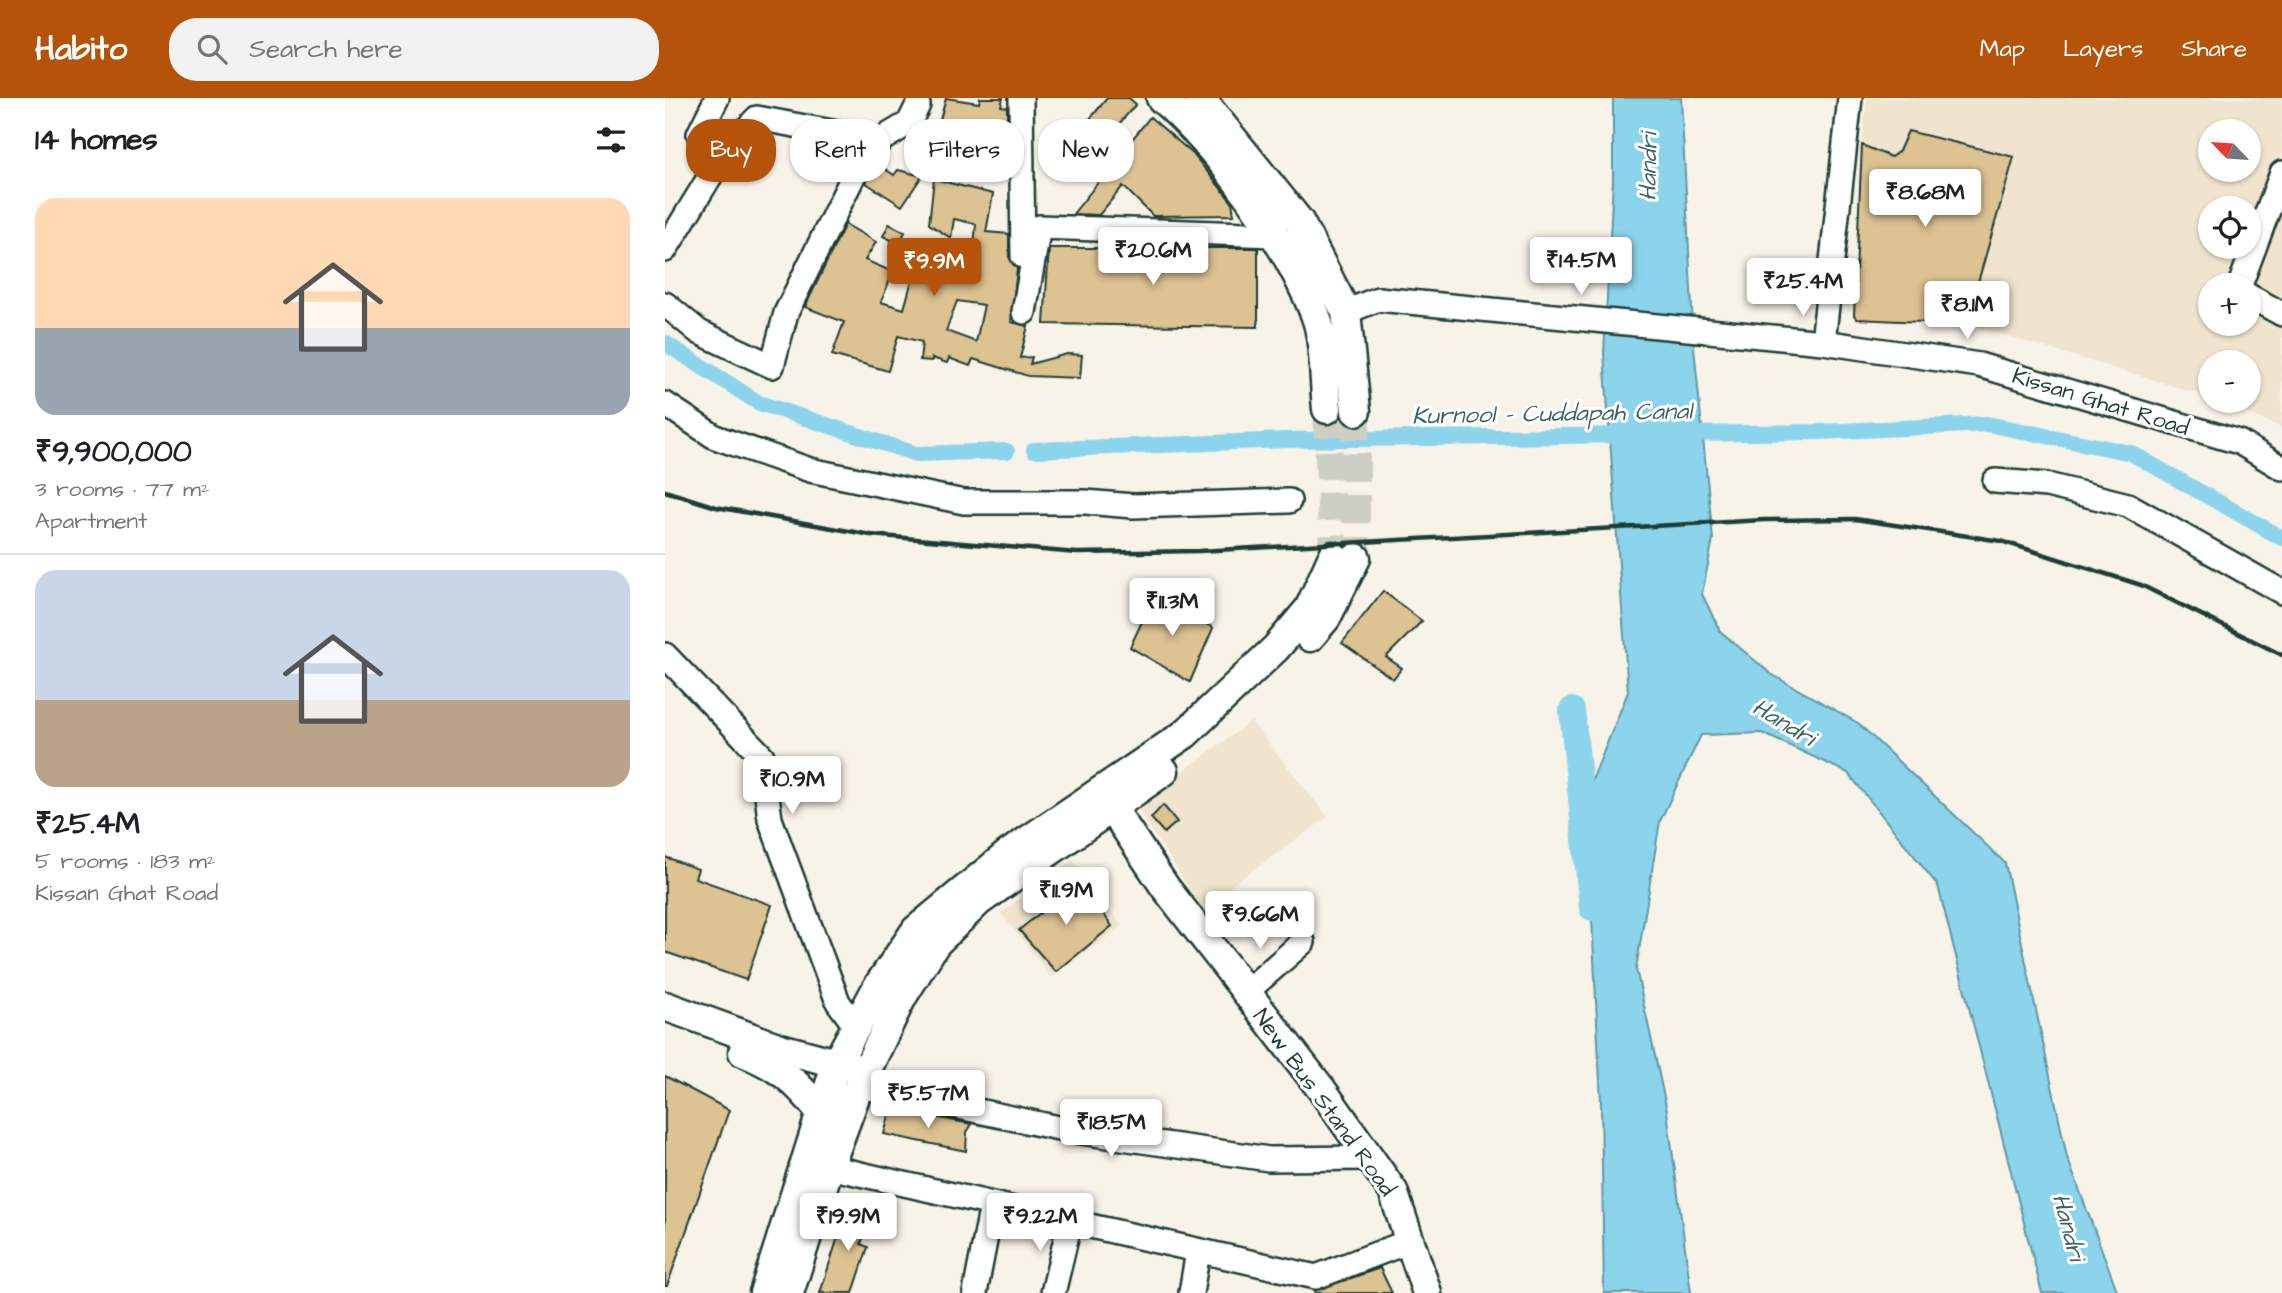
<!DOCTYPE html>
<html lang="en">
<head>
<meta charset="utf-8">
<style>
  :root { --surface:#fff; --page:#f2f2f2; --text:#202124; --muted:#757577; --line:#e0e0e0; --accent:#b45309 }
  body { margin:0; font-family:"Architects Daughter",sans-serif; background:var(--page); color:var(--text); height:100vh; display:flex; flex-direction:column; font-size:26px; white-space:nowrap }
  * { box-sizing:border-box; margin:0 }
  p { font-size:23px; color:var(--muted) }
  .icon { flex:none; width:38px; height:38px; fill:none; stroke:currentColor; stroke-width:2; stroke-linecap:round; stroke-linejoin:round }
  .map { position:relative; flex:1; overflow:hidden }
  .details { display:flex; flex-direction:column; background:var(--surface); width:665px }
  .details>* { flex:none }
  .top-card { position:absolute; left:21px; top:21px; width:665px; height:63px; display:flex; gap:14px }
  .needle { width:46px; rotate:295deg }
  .fabs { position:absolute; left:1533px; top:21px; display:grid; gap:14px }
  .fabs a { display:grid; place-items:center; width:63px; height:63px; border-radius:50%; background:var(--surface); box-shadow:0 2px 5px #0004; font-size:35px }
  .price { position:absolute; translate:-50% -60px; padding:0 16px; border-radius:7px; background:#fff; color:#222; font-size:23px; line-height:46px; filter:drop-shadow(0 2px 4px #0008) }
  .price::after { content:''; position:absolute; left:50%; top:42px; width:21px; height:16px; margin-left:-10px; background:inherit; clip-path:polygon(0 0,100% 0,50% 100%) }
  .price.current { background:var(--accent); color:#fff }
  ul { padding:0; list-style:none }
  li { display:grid; align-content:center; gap:14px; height:371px; padding:0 35px }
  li+li { border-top:2px solid var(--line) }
  li span { display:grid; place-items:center; height:217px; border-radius:21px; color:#555 }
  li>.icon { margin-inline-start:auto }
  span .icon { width:126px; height:126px; fill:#fffc; stroke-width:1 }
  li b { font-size:30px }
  h2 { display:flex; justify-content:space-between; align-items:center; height:84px; padding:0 35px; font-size:30px }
  .chip { padding:0 24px; border-radius:28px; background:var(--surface); box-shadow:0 2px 5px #0004; font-size:24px; line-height:63px }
  .chip.current { background:var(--accent); color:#fff }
  header { display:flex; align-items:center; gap:42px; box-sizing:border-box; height:98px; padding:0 35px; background:var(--accent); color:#fff }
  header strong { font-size:33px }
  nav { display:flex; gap:38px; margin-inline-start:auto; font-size:24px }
  .search { width:490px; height:63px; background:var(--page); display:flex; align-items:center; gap:18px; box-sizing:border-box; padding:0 24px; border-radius:28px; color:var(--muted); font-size:26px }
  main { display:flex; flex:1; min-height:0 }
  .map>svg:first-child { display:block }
  .built { fill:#f0e4cf; fill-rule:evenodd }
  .water { fill:#8bd4ec; stroke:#6098a2; stroke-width:2 }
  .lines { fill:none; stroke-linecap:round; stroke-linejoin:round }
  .canal { stroke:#8bd4ec; stroke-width:16 }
  .river { stroke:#8bd4ec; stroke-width:26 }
  .building { fill:#ddc292; stroke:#1f3d34; stroke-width:2; fill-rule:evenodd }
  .major-tunnel { stroke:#cdcfc5; stroke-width:28; stroke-dasharray:28 14; stroke-linecap:butt }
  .minor-casing { stroke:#1f3d34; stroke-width:28 }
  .major-casing { stroke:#1f3d34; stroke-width:33 }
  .minor { stroke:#fff; stroke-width:23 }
  .major { stroke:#fff; stroke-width:28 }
  .rail { stroke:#1f3d34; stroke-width:4.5 }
  .labels { text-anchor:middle; stroke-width:6; stroke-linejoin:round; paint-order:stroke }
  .street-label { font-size:23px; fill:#1f3d34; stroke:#fff }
  .water-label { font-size:24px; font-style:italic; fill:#3a6362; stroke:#fff }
</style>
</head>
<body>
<header>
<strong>Habito</strong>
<div class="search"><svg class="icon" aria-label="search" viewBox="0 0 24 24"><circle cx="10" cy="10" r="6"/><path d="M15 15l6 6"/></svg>Search here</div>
<nav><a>Map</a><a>Layers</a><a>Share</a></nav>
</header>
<main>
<section class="details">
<h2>14 homes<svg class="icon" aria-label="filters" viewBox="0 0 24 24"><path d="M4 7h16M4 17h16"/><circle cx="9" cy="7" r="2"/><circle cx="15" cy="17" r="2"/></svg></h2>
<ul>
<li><span style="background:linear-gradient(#ffd9b3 60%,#9aa5b1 0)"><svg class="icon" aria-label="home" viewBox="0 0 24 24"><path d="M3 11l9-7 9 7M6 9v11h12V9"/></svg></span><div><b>₹9,900,000</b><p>3 rooms · 77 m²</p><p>Apartment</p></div></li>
<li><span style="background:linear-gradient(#c9d6e8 60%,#b9a48a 0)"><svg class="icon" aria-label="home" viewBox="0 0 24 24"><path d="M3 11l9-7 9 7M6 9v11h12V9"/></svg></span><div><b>₹25.4M</b><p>5 rooms · 183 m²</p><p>Kissan Ghat Road</p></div></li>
</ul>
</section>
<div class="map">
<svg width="1617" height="1195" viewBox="0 0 1617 1195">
  <rect width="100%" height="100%" fill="#f8f3e9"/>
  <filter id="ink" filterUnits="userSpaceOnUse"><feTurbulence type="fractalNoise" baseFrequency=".0143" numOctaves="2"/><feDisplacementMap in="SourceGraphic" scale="14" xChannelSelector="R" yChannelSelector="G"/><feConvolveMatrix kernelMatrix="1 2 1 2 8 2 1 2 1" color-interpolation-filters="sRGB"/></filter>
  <g filter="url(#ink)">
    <path class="built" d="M1202,0H1617V330L1553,303H1584V264H1545V299L1301,226L1349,59L1244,33L1234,53L1226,59L1197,47ZM1545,33H1584V72H1545ZM1545,110H1584V149H1545ZM1545,187H1584V226H1545Z
      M586,623L663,719L536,809L471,708Z
      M408,762L457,828L386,879L336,815Z"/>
    <path class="water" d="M948,0H1016L1029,249L1048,441L1037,496L1055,533L1106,576L1193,625L1340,765L1402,1059L1453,1195H1377L1273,788L1183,675L1097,635L1036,637L995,723L971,871L1002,1013L1026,1195H939L936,1005L921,697L963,594L939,256L948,82Z"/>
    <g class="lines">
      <path class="canal" d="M0,245L94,305L251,356L342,353
        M1018,336L1154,334L1322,326L1466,355L1617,440
        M369,352L620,342L964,337"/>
      <path class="river" d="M907,612L927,810"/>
    </g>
    <path class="building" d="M281,0L314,5L315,0H338L336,8L342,9V27L322,24L319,51L337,54L335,72L318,71L319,65L298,62L297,69L272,66L278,43L270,40Z
      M442,0H464L471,6L410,78L394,66L395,58Z
      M485,19L528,56L567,104L569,117L488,118L458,88L434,117L408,116Z
      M1243,33L1349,59L1301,226L1192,221L1189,217L1197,47L1226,59L1234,53Z
      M211,65L229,77L233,72L257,78L237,108L201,85Z
      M269,81L328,96L321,134L344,136V159L352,171L346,224L363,228L355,260L367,259L365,266L402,256L417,257L415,280L363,278L308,261L305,268L284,260L282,265L267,260V263L255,262L257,244L233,238L223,273L167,257L179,224L140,209L180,126L211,144L200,162L228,174L216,204L239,211L247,182L250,183L259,144L283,157L281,166L307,171L311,126L289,121L286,140L264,126ZM292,203L319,207L311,244L281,233Z
      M224,126L240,134L234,146L218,138Z
      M384,150H593V229L379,226Z
      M718,493L757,523L721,559L737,570L728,581L677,545Z
      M490,496L548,530L525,584L465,549Z
      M498,707L512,724L499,735L486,720Z
      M0,759L33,771L30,780L107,807L81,882L0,854Z
      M415,783L447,828L391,874L354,832Z
      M0,978L64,1012L2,1188H0Z
      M226,1011L307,1026L302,1034L301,1053L219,1036Z
      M184,1105L207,1113L196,1146L203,1149L188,1195H155Z
      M715,1170L727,1195H650L649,1193Z"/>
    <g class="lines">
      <path class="major-tunnel" d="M662,311L668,458
        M691,313V460"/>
      <defs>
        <path id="minor" d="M52,0L34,36L60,54
          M356,0L358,158
          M1185,0L1158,244L1314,267L1574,344L1617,370
          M0,152L60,54L92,20L215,43
          M1575,187L1617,75
          M1584,198L1617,216
          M0,206L34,234L107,268L121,215L202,50L244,25L253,7
          M359,214L374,129L611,137
          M681,214L713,201L1158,244
          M0,306L50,339L145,372L299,404H420L468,408L624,403
          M1330,383L1382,387L1463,407L1617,494
          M0,557L97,658L105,721L173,904L192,930
          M580,895L638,844
          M194,988L408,1033L604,1061L705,1060
          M164,1069L651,1179L745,1143
          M310,1195L327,1107
          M388,1195L405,1124
          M526,1195L533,1153"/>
        <path id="major" d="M496,0C554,50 622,144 650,216C660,240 659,284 662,311
          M535,0L634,123L681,214L691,313
          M645,539L661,520L691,460
          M447,710L500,789L657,992L728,1093L762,1195
          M0,908L115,950L190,970
          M78,954C115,969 130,982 155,1013L169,1016
          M99,1195L172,964L213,888L251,832L343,756L520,636L611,550L644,511L668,458
          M124,1195L164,1069L194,988L237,899L270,846L314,803L499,673"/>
      </defs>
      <use href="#minor" class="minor-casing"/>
      <use href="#major" class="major-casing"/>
      <use href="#minor" class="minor"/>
      <use href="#major" class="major"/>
      <path class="rail" d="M0,393L51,409L206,437L412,455L534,453L1099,422L1190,421L1336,443L1476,487L1617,557"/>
    </g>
  </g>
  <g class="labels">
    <g class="street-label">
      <text transform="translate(1436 303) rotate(17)" y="8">Kissan Ghat Road</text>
      <text transform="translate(660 1004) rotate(54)" y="8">New Bus Stand Road</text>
    </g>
    <g class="water-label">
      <text transform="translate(983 69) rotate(-89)" y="8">Handri</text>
      <text transform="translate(887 315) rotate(-1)" y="8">Kurnool - Cuddapah Canal</text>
      <text transform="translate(1119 624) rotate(31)" y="8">Handri</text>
      <text transform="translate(1404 1129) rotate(75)" y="8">Handri</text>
    </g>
  </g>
</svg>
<div class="fabs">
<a><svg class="needle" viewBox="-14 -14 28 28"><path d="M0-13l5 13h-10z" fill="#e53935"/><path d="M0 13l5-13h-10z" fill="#757577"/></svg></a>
<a><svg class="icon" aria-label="locate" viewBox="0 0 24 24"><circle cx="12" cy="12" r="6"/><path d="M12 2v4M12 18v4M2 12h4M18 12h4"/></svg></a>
<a>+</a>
<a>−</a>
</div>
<b class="price" style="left:1260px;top:131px">₹8.68M</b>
<b class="price" style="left:488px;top:189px">₹20.6M</b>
<b class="price" style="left:916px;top:199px">₹14.5M</b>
<b class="price current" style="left:269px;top:200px">₹9.9M</b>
<b class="price" style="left:1138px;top:220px">₹25.4M</b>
<b class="price" style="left:1302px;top:243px">₹8.1M</b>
<b class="price" style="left:507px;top:540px">₹11.3M</b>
<b class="price" style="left:127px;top:718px">₹10.9M</b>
<b class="price" style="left:401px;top:829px">₹11.9M</b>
<b class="price" style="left:595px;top:853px">₹9.66M</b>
<b class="price" style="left:263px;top:1032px">₹5.57M</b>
<b class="price" style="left:446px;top:1061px">₹18.5M</b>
<b class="price" style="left:183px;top:1155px">₹19.9M</b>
<b class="price" style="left:375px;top:1155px">₹9.22M</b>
<div class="top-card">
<a class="chip current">Buy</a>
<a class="chip">Rent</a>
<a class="chip">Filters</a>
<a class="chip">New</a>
</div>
</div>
</main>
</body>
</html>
